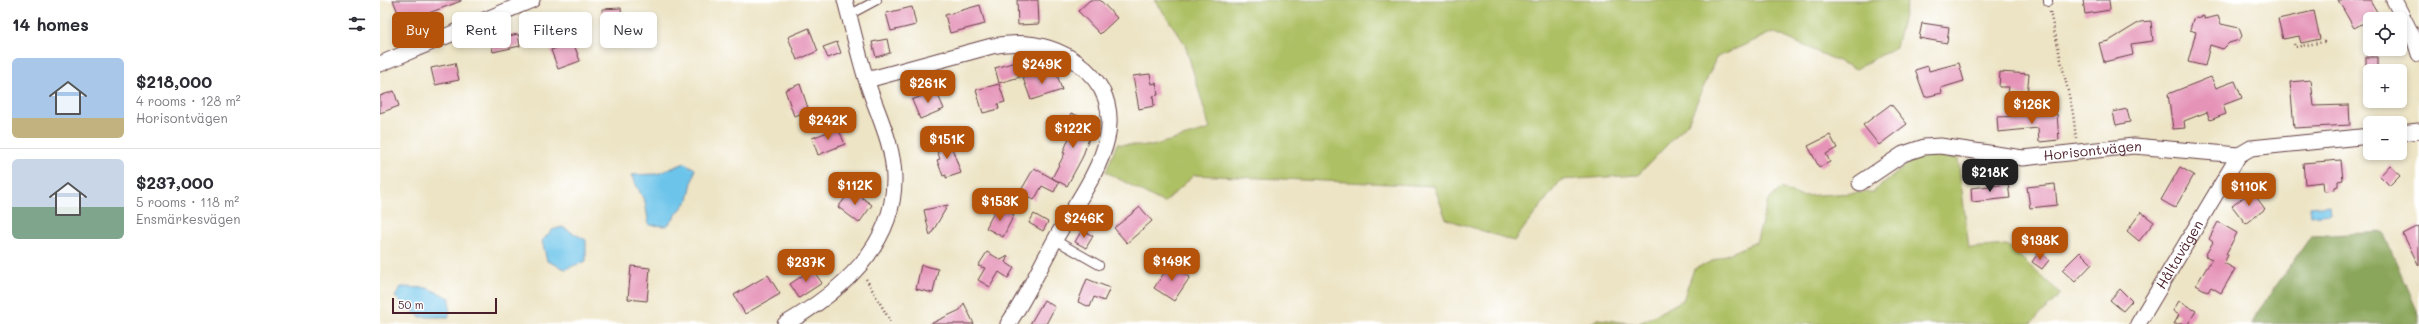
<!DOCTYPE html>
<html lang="en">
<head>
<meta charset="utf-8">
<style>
  :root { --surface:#fff; --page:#f2f2f3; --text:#2b2b33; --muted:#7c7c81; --line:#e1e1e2; --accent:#b45309 }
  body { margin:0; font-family:Mali,sans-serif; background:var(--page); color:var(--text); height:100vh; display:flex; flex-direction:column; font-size:15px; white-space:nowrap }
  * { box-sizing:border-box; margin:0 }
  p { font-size:13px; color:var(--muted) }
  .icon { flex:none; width:22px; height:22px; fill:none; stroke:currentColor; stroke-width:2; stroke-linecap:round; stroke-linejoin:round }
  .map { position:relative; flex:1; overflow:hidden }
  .sheet { display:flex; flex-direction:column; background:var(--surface); width:380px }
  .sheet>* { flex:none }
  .banner { position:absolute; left:12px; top:12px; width:380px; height:36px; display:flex; gap:8px }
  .tools { position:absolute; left:1983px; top:12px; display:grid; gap:8px }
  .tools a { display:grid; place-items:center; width:44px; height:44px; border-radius:6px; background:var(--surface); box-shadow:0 2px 6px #0003; font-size:20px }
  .scale { position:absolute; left:12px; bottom:10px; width:105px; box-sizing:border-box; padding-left:4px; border:2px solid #4a1f2b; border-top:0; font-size:11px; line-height:14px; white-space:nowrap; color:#4a1f2b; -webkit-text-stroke:3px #fff; paint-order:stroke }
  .price { position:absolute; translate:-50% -34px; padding:0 9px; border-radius:8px; background:var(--accent); color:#fff; font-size:13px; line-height:26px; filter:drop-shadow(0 1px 2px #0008) }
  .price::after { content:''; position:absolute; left:50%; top:24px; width:12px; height:9px; margin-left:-6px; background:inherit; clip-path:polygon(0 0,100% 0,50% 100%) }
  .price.active { background:#222; color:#fff }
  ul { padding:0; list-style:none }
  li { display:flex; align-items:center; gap:12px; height:100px; padding:0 12px }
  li+li { border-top:1px solid var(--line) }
  li span { display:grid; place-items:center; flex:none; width:112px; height:80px; border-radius:6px; color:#555 }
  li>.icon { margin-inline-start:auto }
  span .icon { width:48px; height:48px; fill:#fffc; stroke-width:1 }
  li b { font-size:17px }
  h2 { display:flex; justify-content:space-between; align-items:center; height:48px; padding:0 12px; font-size:17px }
  .chip { padding:0 14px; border-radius:6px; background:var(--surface); box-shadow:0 2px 6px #0003; font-size:14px; line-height:36px }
  .chip.active { background:var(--accent); color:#fff }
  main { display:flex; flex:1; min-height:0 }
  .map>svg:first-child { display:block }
  .green { fill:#adc064; stroke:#7c7048 }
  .forest { fill:#8aa65a; stroke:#6a6242 }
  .water { fill:#6dc4ea; stroke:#5c728a }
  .building { fill:#e593b7 }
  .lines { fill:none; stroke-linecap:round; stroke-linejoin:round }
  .service-casing { stroke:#623d42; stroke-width:10 }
  .minor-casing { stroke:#623d42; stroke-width:17 }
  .path { stroke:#623d42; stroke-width:2.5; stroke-dasharray:1 3; stroke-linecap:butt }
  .service { stroke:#fff; stroke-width:8 }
  .minor { stroke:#fff; stroke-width:15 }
  .labels { text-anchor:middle; stroke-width:4; stroke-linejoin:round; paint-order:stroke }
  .street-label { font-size:14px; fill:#4a1f2b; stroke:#fff }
</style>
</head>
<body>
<main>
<section class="sheet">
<h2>14 homes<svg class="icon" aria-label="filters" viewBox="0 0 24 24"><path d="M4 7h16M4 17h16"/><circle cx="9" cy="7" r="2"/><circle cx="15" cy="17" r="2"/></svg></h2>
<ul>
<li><span style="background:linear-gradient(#a9c7e8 75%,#c2b280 0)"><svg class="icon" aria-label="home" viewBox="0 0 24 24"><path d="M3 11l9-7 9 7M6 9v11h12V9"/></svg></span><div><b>$218,000</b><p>4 rooms · 128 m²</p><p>Horisontvägen</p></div></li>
<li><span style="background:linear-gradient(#c9d6e8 60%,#7fa58c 0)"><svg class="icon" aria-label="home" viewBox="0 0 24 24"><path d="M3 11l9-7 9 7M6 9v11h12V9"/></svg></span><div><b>$237,000</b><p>5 rooms · 118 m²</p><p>Ensmärkesvägen</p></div></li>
</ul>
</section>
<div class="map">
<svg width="2039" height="324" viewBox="0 0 2039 324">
  <rect width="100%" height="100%" fill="#fff"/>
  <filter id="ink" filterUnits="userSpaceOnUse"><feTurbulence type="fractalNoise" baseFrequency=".025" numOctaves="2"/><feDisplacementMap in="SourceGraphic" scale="8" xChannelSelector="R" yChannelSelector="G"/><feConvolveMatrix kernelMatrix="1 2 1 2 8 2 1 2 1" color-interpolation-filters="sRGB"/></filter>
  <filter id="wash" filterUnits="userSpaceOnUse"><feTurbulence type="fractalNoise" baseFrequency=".012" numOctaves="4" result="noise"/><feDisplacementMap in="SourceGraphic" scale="16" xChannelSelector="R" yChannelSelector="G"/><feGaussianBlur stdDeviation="0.9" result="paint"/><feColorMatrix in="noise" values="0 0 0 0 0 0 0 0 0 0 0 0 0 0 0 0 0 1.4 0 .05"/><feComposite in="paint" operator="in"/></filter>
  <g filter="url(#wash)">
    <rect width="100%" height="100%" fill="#ede4c5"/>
    <path class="green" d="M775,0H1528L1516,47L1476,69L1393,32L1336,58L1308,123L1258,175L1181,180L1134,241L1066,219L1054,186L814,175L784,203L726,172L737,144L772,146L830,129L805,44Z
      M1539,155L1578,158L1589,248L1627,245L1681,294L1650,324H1209L1218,319L1258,324L1303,300L1314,269L1376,242L1388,201L1401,188L1420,196L1493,192Z"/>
    <path class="forest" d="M2003,232L2039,315V324H1872L1877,313L1931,236Z"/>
    <path class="water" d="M305,163L315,169L308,200L287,226L269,225L265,202L251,175L277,174Z
      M1950,205L1951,214L1931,216L1930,207Z
      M182,227L206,240V261L185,269L167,261L162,241L172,230Z
      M21,287L47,288L70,298L69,317H40L15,297Z"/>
    <g id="blocks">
      <path class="building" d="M13,0H81V1L22,23Z
        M637,0H658L659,24L638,25Z
        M710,0H720L737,18L720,34L698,11Z
        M1703,0H1729L1730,10L1705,14Z
        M1958,0H1990L1999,15L1974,28Z
        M600,5L605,24L570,33L565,15Z
        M532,7L536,25L511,31L506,13Z
        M241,8L243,32L224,34L222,9Z
        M1934,11L1940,39L1921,43L1919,36L1903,39L1898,19Z
        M1824,16V19L1838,16L1841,24L1859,28L1862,36L1859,40L1849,43L1843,49L1830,45L1825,66L1808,62L1816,32L1810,30L1813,19Z
        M1771,21L1773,41L1751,44L1753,55L1724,62L1719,43L1729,41L1760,22Z
        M1542,23L1569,27L1567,43L1539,38Z
        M429,28L438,51L417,60L408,37Z
        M124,33V37L138,34L140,46L113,52L110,36Z
        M507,39L510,53L496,57L492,42Z
        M193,42L200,61L178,69L171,50Z
        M457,42L461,53L448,58L443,47Z
        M1986,57H1998V70H1986Z
        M639,61L643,76L619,83L615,68Z
        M75,63L79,80L55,85L51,68Z
        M1579,63L1584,81L1561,88L1562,93L1545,97L1535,70L1548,66L1549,71Z
        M676,71L682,90L651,100L643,78L663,72L664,74Z
        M1620,72L1649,74L1647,95L1628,93L1629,87H1619Z
        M770,74L772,84L776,83L778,95L773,96L774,106L759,109L753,76Z
        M1831,77L1836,88L1855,81L1862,98L1843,105L1846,114L1830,120L1827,112L1804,121L1805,128L1793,129L1788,94Z
        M1931,80L1934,106L1969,105L1970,125L1914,128L1910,82Z
        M420,84L429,111L414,116L405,90Z
        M619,84L625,102L618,104L619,109L603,113L596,90Z
        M556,90L564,109L540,119L532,100Z
        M14,91L19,106L0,113V96Z
        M1511,104L1527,124L1499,145L1483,125Z
        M1747,109L1750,122L1736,125L1733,112Z
        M691,113L711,121L707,132L711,133L702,158L687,186L672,178L685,153H683L693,128L686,125Z
        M1677,114L1679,140L1659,142L1658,128L1618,132L1617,117Z
        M458,128L465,144L438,155L432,138Z
        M1450,135L1457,148L1446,154L1450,162L1439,167L1428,146Z
        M569,140L581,173L566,178V175L563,176L557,160L560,159L555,145Z
        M1961,160L1963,180L1958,181V186L1955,187V190L1944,191L1943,182L1925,184L1923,163Z
        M2010,165L2020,176L2010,186L2000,176Z
        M1800,167L1814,175L1795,208L1781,200Z
        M654,168L679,182L674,192L662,186L654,200L640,192Z
        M1628,184L1630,198L1592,202L1591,188Z
        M1675,184L1677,205L1650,208L1647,187Z
        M472,190L492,205L479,223L458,207Z
        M1872,191L1885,209L1866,224L1852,206Z
        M568,205L550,236L544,210Z
        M617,206L634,215L623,237L606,228Z
        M760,207L772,221L747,243L734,228Z
        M1761,212L1774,222L1759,241L1747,231Z
        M654,214L668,222L663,231L649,223Z
        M1838,222L1857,233L1846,254L1848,255L1844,263L1855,269L1841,293L1831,287L1828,292L1816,285L1832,259L1825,256L1833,242L1829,239Z
        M2039,226V266L2023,234Z
        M702,230L713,236L706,248L695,242Z
        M607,252L621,260L628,256L625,262L634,268L628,278L619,272L610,287L598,280L605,268L598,266Z
        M1659,252L1669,260L1662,269L1652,262Z
        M1700,252L1712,264L1695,282L1682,270Z
        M790,264L810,277L794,301L774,288Z
        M541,265L558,269L553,293L536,289Z
        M251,266L270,268L267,301L248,299Z
        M432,269L442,283L419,298L410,284Z
        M388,275L400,294L365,314L354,295Z
        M707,279L730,288L724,301L714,297L710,307L698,302Z
        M1740,289L1752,301L1743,311L1730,300Z
        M664,300L675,307L666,324H650Z
        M1799,301L1816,311L1808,324H1794L1799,315L1793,311Z
        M584,303L594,324H550L580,310Z"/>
    </g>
  </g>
  <g filter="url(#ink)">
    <use href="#blocks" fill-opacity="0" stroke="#623d42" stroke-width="1"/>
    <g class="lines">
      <defs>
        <path id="service" d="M1668,0V2
          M469,15L497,0
          M675,240L719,265"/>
        <g id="minor">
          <path d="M2014,0L2035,41L2039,54"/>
          <path d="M0,64L152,0"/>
          <path d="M487,80L612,46C643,40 672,44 698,63C763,113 711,179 680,231C662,262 648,295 628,324"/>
          <path d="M2020,133L2039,131"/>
          <path id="s1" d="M1480,183L1523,154L1544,147L1560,146L1643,158L1754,146L1859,155"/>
          <path d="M405,324C459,293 515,247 514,178C514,144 496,111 486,79C478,53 472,26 465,0"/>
          <path id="s2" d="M1758,324L1859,155L1871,148L1990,136"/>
        </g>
      </defs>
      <use href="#service" class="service-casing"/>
      <use href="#minor" class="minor-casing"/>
      <path class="path" d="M1670,12L1693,113L1696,138
        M1914,44L1915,47L1944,42L1946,44
        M486,279L512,324"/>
      <use href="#service" class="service"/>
      <use href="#minor" class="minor"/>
    </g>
  </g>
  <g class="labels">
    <g class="street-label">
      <text dy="5" stroke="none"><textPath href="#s1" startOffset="244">Horisontvägen</textPath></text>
      <text dy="5" stroke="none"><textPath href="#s2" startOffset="81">Håltavägen</textPath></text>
    </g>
  </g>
</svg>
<div class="tools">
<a><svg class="icon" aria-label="locate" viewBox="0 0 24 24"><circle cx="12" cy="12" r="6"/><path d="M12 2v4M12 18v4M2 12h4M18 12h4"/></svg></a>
<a>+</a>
<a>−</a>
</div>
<div class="scale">50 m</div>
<b class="price" style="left:662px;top:85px">$249K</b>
<b class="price" style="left:548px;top:104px">$261K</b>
<b class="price" style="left:1652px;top:125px">$126K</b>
<b class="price" style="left:448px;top:141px">$242K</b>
<b class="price" style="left:693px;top:149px">$122K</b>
<b class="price" style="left:567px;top:160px">$151K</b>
<b class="price active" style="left:1610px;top:193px">$218K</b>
<b class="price" style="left:475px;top:206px">$112K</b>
<b class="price" style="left:1869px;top:207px">$110K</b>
<b class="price" style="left:620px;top:222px">$153K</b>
<b class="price" style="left:704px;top:239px">$246K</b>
<b class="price" style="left:1660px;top:261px">$138K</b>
<b class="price" style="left:792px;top:282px">$149K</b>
<b class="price" style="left:426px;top:283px">$237K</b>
<div class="banner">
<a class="chip active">Buy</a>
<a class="chip">Rent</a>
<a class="chip">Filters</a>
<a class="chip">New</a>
</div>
</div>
</main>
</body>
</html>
